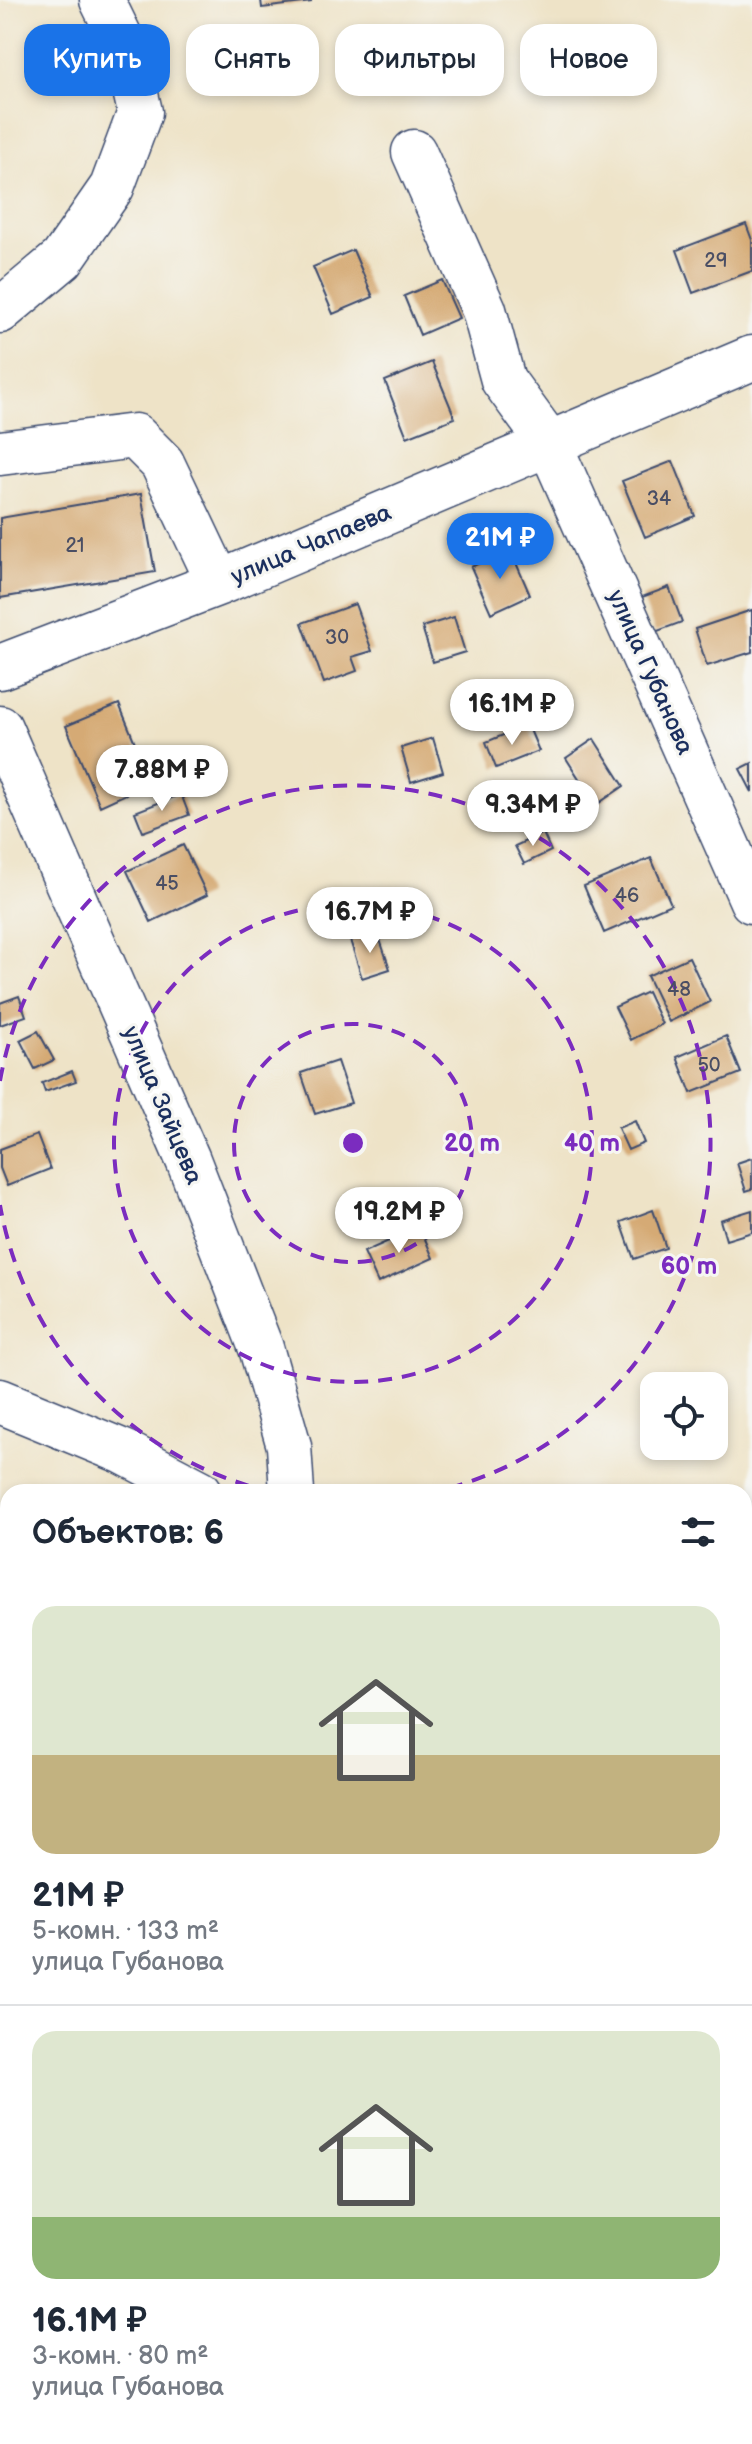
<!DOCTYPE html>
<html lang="ru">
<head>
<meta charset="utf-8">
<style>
  :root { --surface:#fff; --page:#f6f6f7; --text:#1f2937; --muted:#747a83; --line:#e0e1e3; --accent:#1a73e8 }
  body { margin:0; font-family:"Balsamiq Sans",sans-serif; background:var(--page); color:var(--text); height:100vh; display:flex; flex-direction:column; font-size:30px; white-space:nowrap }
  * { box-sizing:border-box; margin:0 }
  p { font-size:26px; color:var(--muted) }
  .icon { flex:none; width:44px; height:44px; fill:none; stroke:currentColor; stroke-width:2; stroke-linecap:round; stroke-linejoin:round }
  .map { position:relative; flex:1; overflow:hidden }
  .drawer { position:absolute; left:0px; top:1484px; width:752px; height:960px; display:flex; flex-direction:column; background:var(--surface); border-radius:24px 24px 0 0; box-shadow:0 4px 12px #0003 }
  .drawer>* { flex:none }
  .banner { position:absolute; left:24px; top:24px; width:704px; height:72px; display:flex; gap:16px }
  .tools { position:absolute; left:640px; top:1372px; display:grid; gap:16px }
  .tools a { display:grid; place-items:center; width:88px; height:88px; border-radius:16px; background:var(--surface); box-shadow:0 4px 12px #0003; font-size:40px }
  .price { position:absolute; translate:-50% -68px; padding:0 18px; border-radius:28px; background:#fff; color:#222; font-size:26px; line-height:52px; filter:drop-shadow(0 2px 4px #0008) }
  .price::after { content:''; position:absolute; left:50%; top:48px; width:24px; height:18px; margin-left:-12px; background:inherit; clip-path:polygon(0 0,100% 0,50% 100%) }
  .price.on { background:var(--accent); color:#fff }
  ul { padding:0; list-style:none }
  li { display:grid; align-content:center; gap:16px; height:424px; padding:0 32px }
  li+li { border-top:2px solid var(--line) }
  li span { display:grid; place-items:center; height:248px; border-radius:24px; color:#555 }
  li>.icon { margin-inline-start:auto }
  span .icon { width:144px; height:144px; fill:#fffc; stroke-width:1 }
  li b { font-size:34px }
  h2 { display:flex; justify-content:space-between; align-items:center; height:96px; padding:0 32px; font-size:34px }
  .pill { padding:0 28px; border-radius:24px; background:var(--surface); box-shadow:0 4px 12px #0003; font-size:28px; line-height:72px }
  .pill.on { background:var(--accent); color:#fff }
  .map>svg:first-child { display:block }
  .building { fill:#d5aa75 }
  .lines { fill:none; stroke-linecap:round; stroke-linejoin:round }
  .minor-casing { stroke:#3b4a6e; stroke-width:47 }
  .minor { stroke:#fff; stroke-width:44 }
  .ring { fill:none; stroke:#7b2cbf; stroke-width:4; stroke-dasharray:14 10 }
  .labels { text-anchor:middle; stroke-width:6; stroke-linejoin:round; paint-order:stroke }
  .number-label { font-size:20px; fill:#4a4e64 }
  .street-label { font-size:24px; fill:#1b2f5e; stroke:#f6f6f2 }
  .centre { fill:#7b2cbf; stroke:#f6f6f2; stroke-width:4 }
  .ring-label { font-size:24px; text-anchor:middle; font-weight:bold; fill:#7b2cbf; stroke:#f6f6f2; stroke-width:6; stroke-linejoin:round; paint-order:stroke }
</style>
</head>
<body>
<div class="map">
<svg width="752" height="2444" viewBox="0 0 752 2444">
  <rect width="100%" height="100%" fill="#f6f6f2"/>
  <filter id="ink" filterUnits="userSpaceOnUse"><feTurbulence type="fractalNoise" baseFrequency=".0125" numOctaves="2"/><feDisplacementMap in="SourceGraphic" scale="16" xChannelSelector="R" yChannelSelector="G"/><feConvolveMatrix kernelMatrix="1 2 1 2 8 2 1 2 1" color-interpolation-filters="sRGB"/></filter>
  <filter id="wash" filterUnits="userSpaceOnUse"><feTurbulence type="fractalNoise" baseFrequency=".006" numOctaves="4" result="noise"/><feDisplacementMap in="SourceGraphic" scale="32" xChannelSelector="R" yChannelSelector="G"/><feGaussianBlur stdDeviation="1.8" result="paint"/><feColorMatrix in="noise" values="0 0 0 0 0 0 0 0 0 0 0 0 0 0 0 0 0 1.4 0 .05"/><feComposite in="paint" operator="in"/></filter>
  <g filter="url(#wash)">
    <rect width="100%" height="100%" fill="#eee3c7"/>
    <g id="blocks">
      <path class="building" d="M261,0H311V2L262,8Z
        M746,224L752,240V271L693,293L677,250Z
        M353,250L373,297L333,314L313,267Z
        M442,280L459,318L420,335L404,296Z
        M432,362L455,418L407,437L385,381Z
        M673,461L695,516L645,537L622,481Z
        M141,494L155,572L0,598V518Z
        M510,549L530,595L491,613L471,567Z
        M669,587L682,622L655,632L642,597Z
        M355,604L372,651L352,657L357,671L324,683L302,623Z
        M752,610V652L707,666L695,629Z
        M454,617L465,652L433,662L422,627Z
        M119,704L143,762L117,774L126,794L100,806L66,726Z
        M528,725L539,751L496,768L486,742Z
        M433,738L443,772L411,782L401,748Z
        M594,739L624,786L596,805L566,758Z
        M752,763V792L740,769Z
        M181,794L189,815L143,832L135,812Z
        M543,833L551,851L524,864L515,846Z
        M183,845L207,895L151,922L127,871Z
        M651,858L671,904L604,933L584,886Z
        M377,931L390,969L362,978L350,940Z
        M689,957L710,1002L669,1022L647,976Z
        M647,992L662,1024L631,1040L615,1007Z
        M19,996L26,1016L0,1025V1003Z
        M38,1031L54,1060L35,1069L20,1040Z
        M726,1036L741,1073L691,1093L677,1057Z
        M337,1061L351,1103L315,1114L301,1073Z
        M72,1071L76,1081L45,1092L42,1083Z
        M635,1121L644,1143L628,1150L618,1128Z
        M37,1135L50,1169L7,1186L0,1168V1149Z
        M752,1158V1189L746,1191L737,1163Z
        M653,1210L666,1248L634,1259L621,1222Z
        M752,1210V1232L726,1240L720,1220Z
        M420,1227L433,1258L378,1283L364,1252Z
        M752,1610V1676L744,1679V1614Z
        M752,1827V1847L744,1830Z
        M752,2284V2319L744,2300V2287Z"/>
    </g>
  </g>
  <g filter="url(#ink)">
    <use href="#blocks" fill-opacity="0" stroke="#3b4a6e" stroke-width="2"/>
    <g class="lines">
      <defs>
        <path id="minor" d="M414,152L484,310L503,380L549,443L752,901
          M0,311L62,259L112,187L140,112L125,47L102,0
          M0,453L135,436L162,463L219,583
          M0,667L219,583L752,358
          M0,728L188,1160L261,1348L289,1446L292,1492
          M0,1401L124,1452L200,1492
          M744,1761L752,1757
          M0,1799L8,1801
          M0,2073L8,2070
          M744,2415L752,2436"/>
      </defs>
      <use href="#minor" class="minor-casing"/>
      <use href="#minor" class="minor"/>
    </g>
  </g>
  <g class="ring">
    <circle cx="353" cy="1143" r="119"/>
    <circle cx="353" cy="1143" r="239"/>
    <path d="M272 1492A358 358 0 0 1 0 1205M0 1081A358 358 0 1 1 434 1492"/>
  </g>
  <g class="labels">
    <g class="number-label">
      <text x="716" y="267">29</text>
      <text x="659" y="505">34</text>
      <text x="75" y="552">21</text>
      <text x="337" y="644">30</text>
      <text x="167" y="890">45</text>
      <text x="627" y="902">46</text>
      <text x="679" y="996">48</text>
      <text x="709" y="1072">50</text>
    </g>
    <g class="street-label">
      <text transform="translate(311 544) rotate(-23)" y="8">улица Чапаева</text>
      <text transform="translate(651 672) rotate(66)" y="8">улица Губанова</text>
      <text transform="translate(163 1105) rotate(67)" y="8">улица Зайцева</text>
    </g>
  </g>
  <circle cx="353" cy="1143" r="12" class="centre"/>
  <g class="ring-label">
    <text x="472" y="1151">20 m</text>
    <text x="592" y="1151">40 m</text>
    <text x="689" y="1274">60 m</text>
  </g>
</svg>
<div class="tools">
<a><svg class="icon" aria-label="locate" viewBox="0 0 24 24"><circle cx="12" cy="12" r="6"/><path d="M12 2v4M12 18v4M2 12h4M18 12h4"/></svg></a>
</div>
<b class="price on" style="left:500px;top:581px">21M ₽</b>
<b class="price" style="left:512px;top:747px">16.1M ₽</b>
<b class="price" style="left:162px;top:813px">7.88M ₽</b>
<b class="price" style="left:533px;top:848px">9.34M ₽</b>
<b class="price" style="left:370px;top:955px">16.7M ₽</b>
<b class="price" style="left:399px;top:1255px">19.2M ₽</b>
<div class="banner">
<a class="pill on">Купить</a>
<a class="pill">Снять</a>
<a class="pill">Фильтры</a>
<a class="pill">Новое</a>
</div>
<section class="drawer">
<h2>Объектов: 6<svg class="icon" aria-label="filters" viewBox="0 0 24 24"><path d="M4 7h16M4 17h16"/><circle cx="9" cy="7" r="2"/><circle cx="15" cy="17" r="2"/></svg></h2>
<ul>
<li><span style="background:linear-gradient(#dfe7d0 60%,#c2b280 0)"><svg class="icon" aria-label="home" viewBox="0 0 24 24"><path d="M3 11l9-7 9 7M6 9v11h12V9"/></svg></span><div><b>21M ₽</b><p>5-комн. · 133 m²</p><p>улица Губанова</p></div></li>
<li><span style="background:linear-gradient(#dfe7d0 75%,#8fb573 0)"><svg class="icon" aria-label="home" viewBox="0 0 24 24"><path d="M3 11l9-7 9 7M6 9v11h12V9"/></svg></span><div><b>16.1M ₽</b><p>3-комн. · 80 m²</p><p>улица Губанова</p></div></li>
</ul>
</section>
</div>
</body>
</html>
